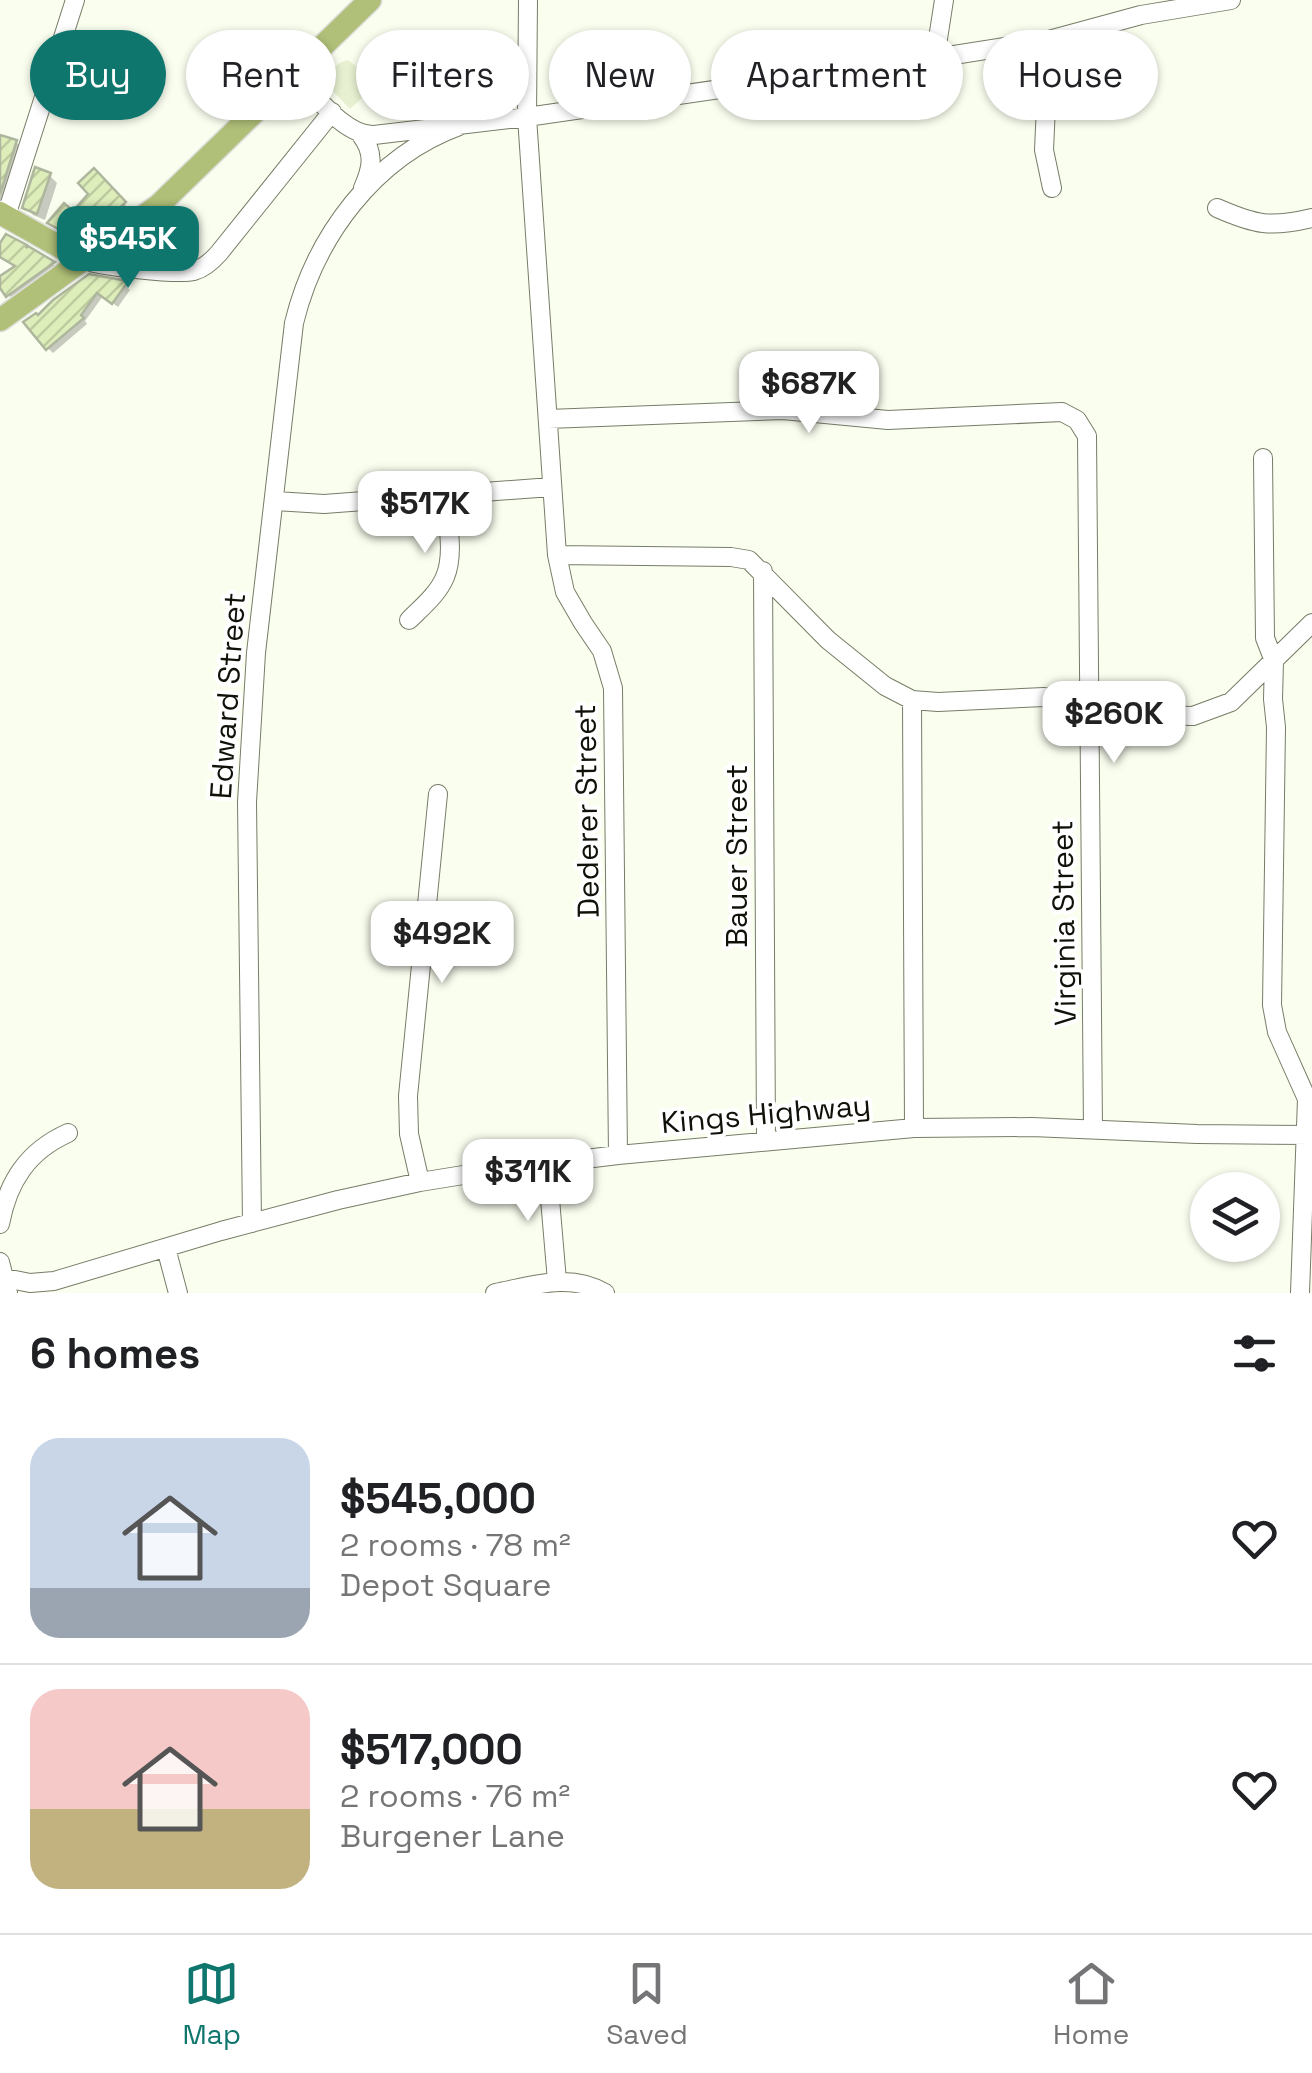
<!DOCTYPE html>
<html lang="en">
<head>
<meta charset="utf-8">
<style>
  :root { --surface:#fff; --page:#f2f2f2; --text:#202124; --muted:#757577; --line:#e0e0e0; --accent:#0f766e }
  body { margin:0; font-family:"Space Grotesk",sans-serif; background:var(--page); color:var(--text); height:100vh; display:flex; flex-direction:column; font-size:38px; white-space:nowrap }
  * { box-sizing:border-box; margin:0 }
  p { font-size:32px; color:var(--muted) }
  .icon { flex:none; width:55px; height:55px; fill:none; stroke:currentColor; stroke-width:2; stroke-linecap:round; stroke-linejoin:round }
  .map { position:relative; height:1293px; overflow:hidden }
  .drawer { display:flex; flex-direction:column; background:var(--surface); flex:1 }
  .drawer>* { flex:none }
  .hud { position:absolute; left:30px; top:30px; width:1252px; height:90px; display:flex; gap:20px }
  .fabs { position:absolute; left:1190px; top:1172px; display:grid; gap:20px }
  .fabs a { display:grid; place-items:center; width:90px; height:90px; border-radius:50%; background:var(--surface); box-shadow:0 2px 8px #0004; font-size:50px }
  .price { position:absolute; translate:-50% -85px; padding:0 22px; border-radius:20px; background:#fff; color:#222; font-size:32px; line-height:65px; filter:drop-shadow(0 2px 5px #0008) }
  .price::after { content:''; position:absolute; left:50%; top:60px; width:30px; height:22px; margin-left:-15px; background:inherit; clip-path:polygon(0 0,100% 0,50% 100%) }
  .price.active { background:var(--accent); color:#fff }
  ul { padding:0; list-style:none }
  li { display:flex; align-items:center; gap:30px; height:250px; padding:0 30px }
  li+li { border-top:2px solid var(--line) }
  li span { display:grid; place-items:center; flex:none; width:280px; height:200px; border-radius:30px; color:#555 }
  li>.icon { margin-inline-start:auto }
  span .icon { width:120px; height:120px; fill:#fffc; stroke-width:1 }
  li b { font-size:42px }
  h2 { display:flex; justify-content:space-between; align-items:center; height:120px; padding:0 30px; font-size:42px }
  .pill { padding:0 35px; border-radius:45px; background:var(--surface); box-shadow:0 2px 8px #0004; font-size:35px; line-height:90px }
  .pill.active { background:var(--accent); color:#fff }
  .tab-bar { display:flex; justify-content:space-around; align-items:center; height:140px; border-top:2px solid var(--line); background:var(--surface); font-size:28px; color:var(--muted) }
  .tab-bar a { display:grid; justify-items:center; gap:5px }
  .tab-bar .active { color:var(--accent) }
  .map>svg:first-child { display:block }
  .green { fill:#e7f1d1 }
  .shadow { fill:#0003 }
  .building { fill:url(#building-hatch); stroke:#aeb69d; stroke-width:2.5 }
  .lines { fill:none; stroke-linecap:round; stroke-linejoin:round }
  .minor-casing { stroke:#767d66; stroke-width:20 }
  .major-casing { stroke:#dededd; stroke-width:25 }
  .minor { stroke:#fff; stroke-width:18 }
  .major { stroke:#b0c078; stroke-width:22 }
  .labels { text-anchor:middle; stroke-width:8; stroke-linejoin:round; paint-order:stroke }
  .street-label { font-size:30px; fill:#10120a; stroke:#fff }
</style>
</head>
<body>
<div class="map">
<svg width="1312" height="1293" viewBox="0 0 1312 1293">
  <defs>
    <pattern id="building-hatch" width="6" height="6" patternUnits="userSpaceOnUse" patternTransform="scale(2.5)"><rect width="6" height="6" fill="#deeebb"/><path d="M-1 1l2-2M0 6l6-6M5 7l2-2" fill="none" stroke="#bdcb9f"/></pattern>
  </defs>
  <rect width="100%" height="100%" fill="#f9feef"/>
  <path class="green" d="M347,60C357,64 363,75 373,81L365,95L350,109L327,85C329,72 334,64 347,60Z"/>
  <path class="shadow" d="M0,138L16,142L24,150L0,206Z
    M94,172L132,212L120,223L118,221L91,249L58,230L51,222L73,214L92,194Z
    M49,175L57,183L45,220L33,215L25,207Z
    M0,248L28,249L57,267L13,300L0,283V279L18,267L0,256Z
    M121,282L130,290L118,307L103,296L85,321L87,324L53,353L48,348L38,318Z"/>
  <path class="building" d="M0,135L17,140L0,194Z
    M35,167L51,173L37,214L22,208Z
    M94,168L126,202L110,217L108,215L82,242L47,223L64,203L73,211L88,194L78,183Z
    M6,234L27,245L26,248L28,246L55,262L6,297L0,288V276L15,266L0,257V243Z
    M89,274L122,280L127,283L112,304L97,293L81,315L84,318L46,350L23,322L36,313L38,315L53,300Z"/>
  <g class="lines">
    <defs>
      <path id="minor" d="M528,0L527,117L557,555L565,592L583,623L602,651L613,688L618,1155
        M1049,40L1044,150L1052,188
        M935,58L944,0
        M295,75C315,95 345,136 374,135L527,117L935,58L1049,40L1141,15L1231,0
        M361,135C375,153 372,168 363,188
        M1217,208C1256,225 1270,228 1312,218
        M6,216L75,0
        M83,260C100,266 177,275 194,271C204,268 212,261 219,253L332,112
        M548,419L783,410L888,420L1062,412L1077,420L1087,436L1093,1129
        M1263,458L1265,638L1274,661L1273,699L1276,727L1272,1005L1277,1032L1307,1099L1300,1293
        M275,501L324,504L551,487
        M557,555L731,557L749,560L828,640L885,686L912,700L938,702L1044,697L1152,715L1193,716L1231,702L1312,623
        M763,571L766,1140
        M409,620C422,607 438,594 445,577C455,553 447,520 445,496
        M912,700L914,1128
        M547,1164L557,1281
        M420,1182L409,1134L408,1096L438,794
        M252,1223L247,802L256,653L294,323C315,237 374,157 459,126
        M0,1224C8,1181 28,1151 68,1133
        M166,1248L178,1293
        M0,1262L8,1293
        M0,1277L30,1283L54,1281L221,1231L338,1200L420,1182L488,1171L618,1155L914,1128L1032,1127L1197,1134L1312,1135
        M495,1293C532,1286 570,1272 605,1293"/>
      <path id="major" d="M0,213L83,260
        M0,320L159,205L370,0"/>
    </defs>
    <use href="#minor" class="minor-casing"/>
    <use href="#major" class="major-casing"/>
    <use href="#minor" class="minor"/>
    <use href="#major" class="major"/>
  </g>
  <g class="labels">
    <g class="street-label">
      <text transform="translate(228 696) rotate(-86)" y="10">Edward Street</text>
      <text transform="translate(587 811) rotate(-91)" y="10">Dederer Street</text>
      <text transform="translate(737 856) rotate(-90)" y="10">Bauer Street</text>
      <text transform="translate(1064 923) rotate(-91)" y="10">Virginia Street</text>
      <text transform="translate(766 1114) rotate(-5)" y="10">Kings Highway</text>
    </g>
  </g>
</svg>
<div class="fabs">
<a><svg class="icon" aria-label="layers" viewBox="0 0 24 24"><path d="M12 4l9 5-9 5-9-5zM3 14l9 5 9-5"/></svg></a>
</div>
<b class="price active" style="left:128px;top:291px">$545K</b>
<b class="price" style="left:809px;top:436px">$687K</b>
<b class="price" style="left:425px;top:556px">$517K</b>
<b class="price" style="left:1114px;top:766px">$260K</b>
<b class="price" style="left:442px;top:986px">$492K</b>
<b class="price" style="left:528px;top:1224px">$311K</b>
<div class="hud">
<a class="pill active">Buy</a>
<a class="pill">Rent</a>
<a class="pill">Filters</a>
<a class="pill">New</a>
<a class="pill">Apartment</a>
<a class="pill">House</a>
</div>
</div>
<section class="drawer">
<h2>6 homes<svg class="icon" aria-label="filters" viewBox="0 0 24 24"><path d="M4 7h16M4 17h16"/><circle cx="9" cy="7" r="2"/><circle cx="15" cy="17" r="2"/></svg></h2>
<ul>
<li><span style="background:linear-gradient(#c9d6e8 75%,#9aa5b1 0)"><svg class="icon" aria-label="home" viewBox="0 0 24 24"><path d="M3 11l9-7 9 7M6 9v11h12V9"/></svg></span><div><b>$545,000</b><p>2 rooms · 78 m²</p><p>Depot Square</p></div><svg class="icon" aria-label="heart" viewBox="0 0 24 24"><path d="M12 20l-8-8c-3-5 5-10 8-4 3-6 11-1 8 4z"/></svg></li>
<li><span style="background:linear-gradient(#f6c9c9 60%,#c2b280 0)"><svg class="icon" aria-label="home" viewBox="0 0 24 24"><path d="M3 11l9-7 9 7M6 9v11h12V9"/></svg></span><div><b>$517,000</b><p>2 rooms · 76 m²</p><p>Burgener Lane</p></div><svg class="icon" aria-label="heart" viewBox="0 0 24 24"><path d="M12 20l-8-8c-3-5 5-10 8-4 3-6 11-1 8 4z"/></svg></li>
</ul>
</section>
<nav class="tab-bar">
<a class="active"><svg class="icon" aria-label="map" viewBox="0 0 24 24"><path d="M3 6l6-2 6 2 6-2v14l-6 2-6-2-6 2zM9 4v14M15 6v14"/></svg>Map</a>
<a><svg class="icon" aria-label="saved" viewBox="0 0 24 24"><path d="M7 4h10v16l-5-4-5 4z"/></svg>Saved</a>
<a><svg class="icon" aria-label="home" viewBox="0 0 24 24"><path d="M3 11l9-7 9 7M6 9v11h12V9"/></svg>Home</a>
</nav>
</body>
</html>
